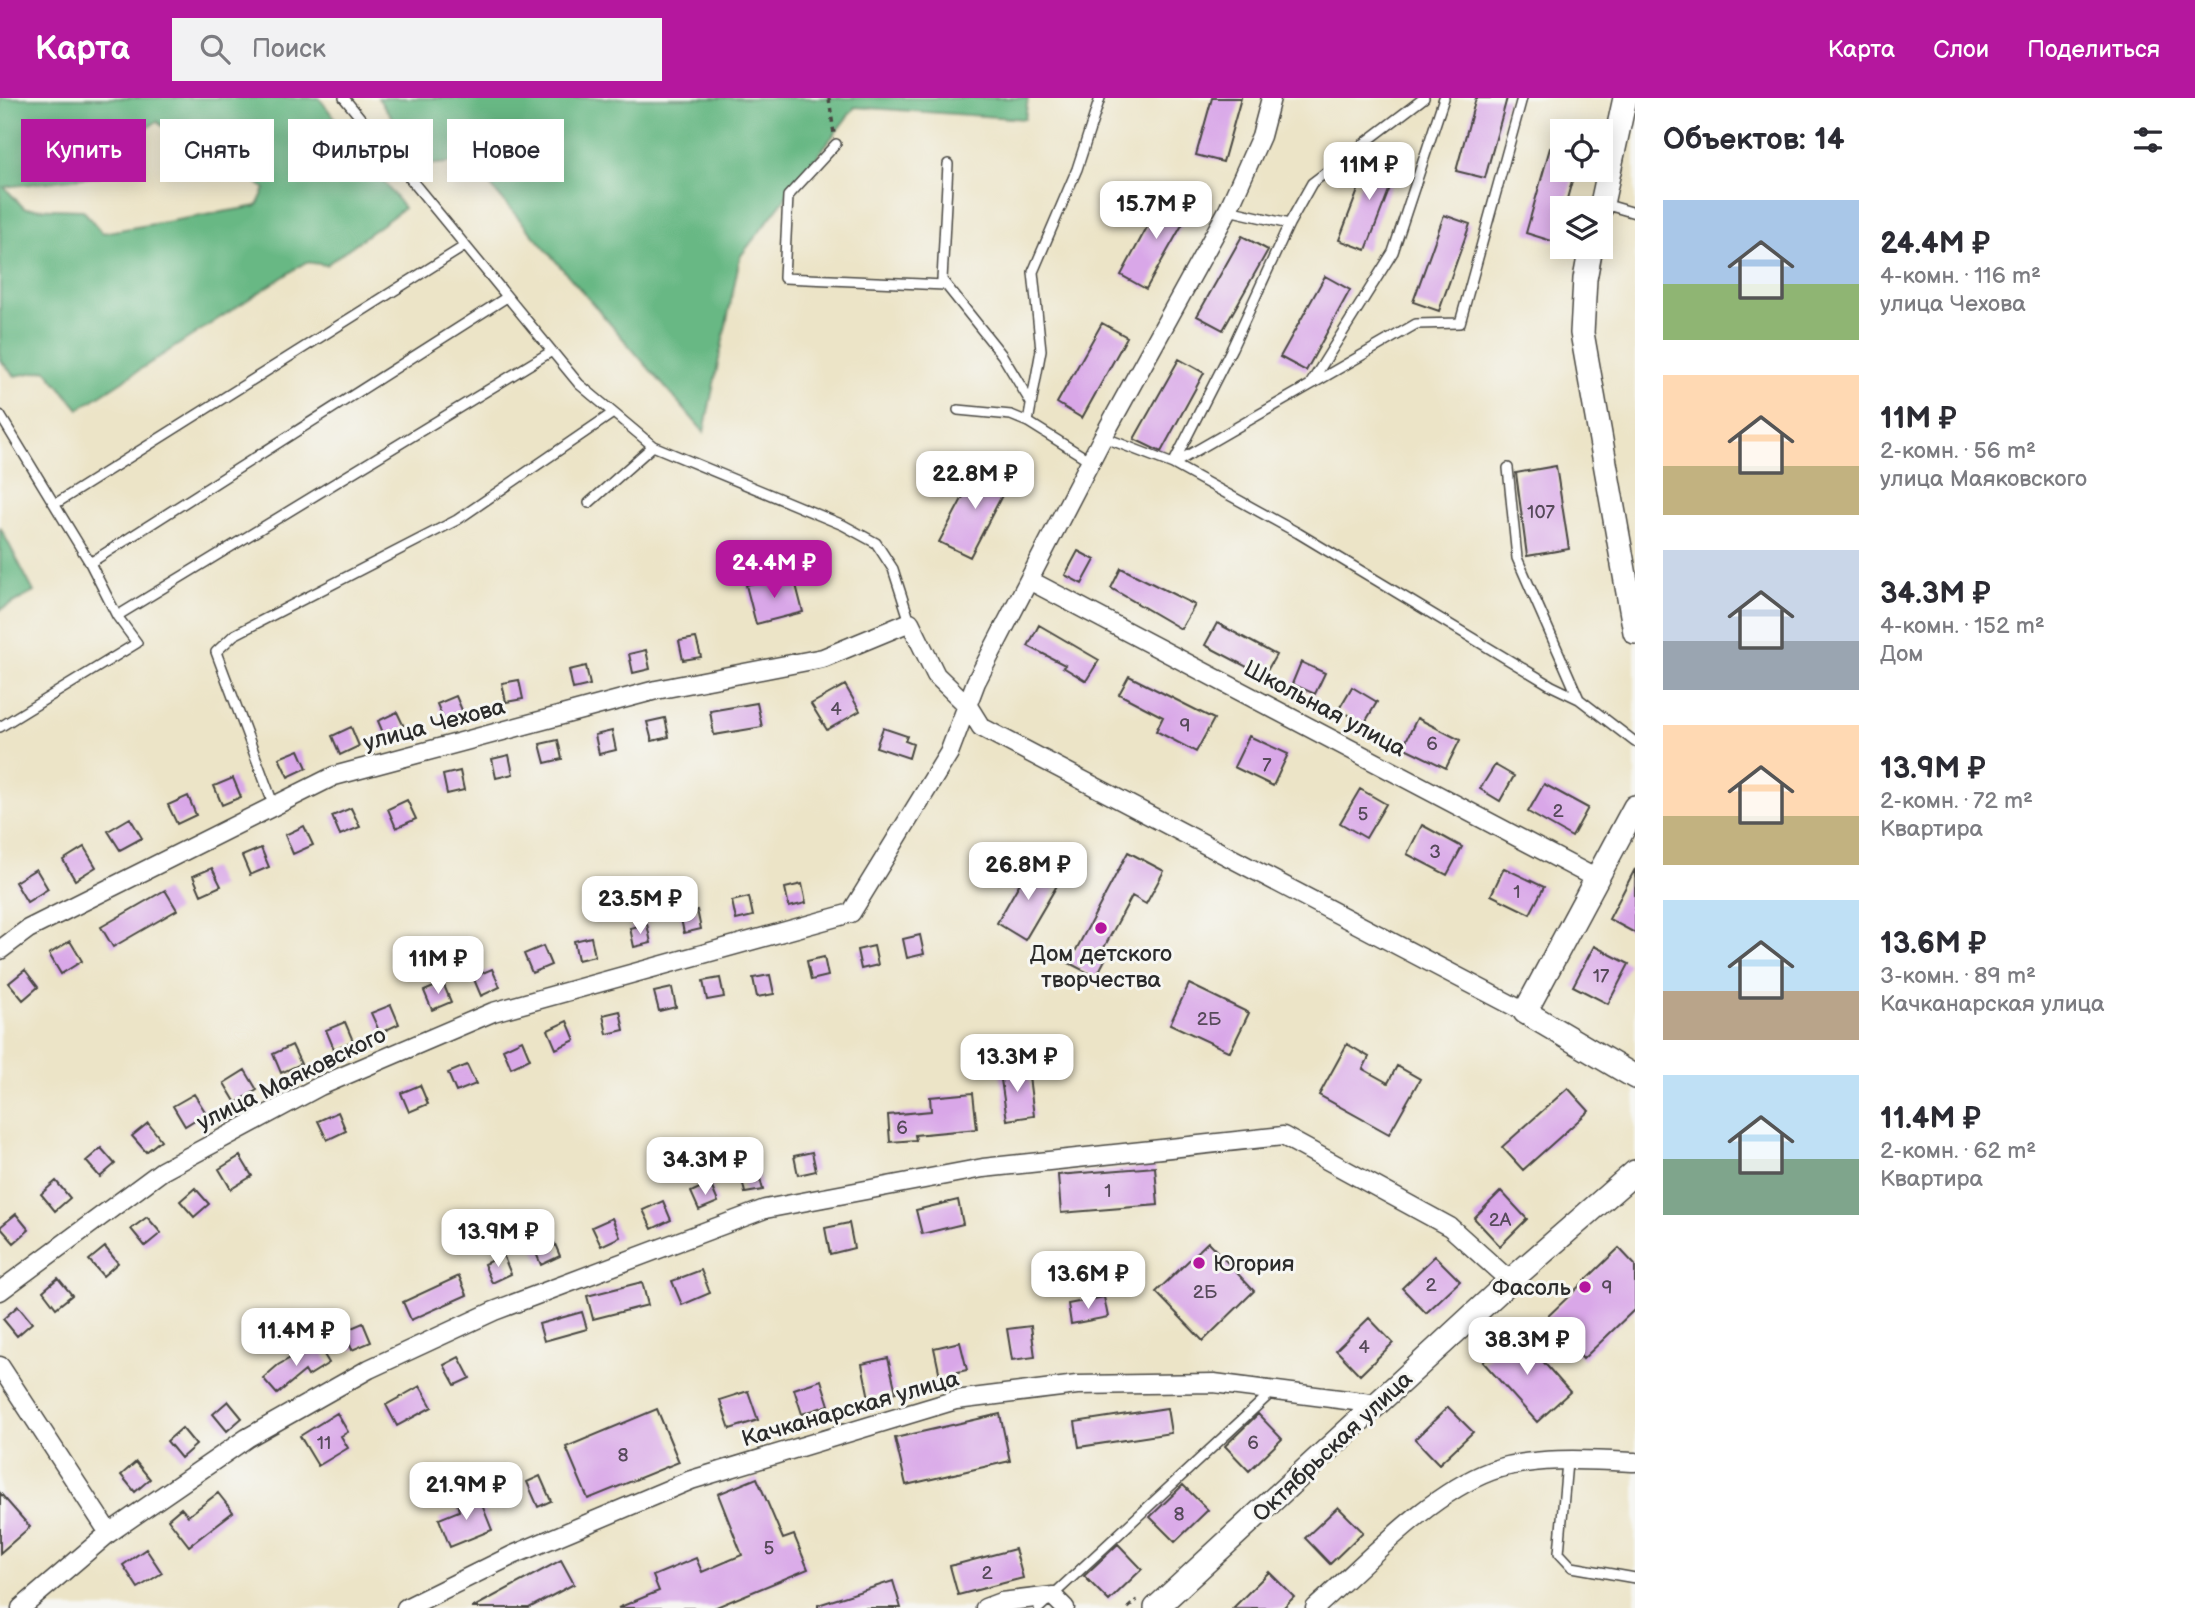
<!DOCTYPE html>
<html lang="ru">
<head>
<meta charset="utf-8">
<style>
  :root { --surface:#fff; --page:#f2f2f3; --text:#2b2b33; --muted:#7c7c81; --accent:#b5179e }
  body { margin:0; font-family:"Balsamiq Sans",sans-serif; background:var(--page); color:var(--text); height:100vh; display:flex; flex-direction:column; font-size:26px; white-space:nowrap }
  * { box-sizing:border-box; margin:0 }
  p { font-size:23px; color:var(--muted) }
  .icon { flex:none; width:38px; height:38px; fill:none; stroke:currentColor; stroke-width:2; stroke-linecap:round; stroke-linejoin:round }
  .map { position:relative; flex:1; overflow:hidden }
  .panel { display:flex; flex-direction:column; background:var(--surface); width:560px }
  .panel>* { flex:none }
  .top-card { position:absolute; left:21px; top:21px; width:665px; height:63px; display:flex; gap:14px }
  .tools { position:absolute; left:1550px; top:21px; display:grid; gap:14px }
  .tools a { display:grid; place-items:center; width:63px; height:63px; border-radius:0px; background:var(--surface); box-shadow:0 4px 18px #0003; font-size:35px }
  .price { position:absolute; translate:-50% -60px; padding:0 16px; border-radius:14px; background:#fff; color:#222; font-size:23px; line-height:46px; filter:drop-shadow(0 2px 4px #0008) }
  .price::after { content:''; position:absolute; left:50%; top:42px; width:21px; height:16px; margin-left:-10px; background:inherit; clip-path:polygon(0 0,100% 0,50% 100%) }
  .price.current { background:var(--accent); color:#fff }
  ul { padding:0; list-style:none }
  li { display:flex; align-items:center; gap:21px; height:175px; padding:0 28px }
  li span { display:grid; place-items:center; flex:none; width:196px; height:140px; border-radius:0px; color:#555 }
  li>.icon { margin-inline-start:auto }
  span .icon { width:84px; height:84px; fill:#fffc; stroke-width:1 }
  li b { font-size:30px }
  h2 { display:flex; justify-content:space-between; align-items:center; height:84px; padding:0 28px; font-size:30px }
  .pill { padding:0 24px; border-radius:0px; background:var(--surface); box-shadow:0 4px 18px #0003; font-size:24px; line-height:63px }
  .pill.current { background:var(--accent); color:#fff }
  header { display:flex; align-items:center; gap:42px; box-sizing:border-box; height:98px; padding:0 35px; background:var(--accent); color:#fff }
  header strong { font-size:33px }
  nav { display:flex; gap:38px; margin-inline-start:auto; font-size:24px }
  .search { width:490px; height:63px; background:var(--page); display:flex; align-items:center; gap:18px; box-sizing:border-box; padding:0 24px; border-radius:0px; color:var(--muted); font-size:26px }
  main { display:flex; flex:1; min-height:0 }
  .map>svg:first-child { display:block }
  .forest { fill:#68b884; stroke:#4a7258; stroke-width:2; fill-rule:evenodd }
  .building { fill:#d9a7e8 }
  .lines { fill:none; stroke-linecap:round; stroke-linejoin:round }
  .service-casing { stroke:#484742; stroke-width:12 }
  .minor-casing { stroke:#484742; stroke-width:21 }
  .tertiary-casing { stroke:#484742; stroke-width:26 }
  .path { stroke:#484742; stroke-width:3.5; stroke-dasharray:5 5; stroke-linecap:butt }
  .service { stroke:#fff; stroke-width:9 }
  .minor { stroke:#fff; stroke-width:18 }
  .tertiary { stroke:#fff; stroke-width:23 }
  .poi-dot { fill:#b5179e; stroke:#f6f6f2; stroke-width:2.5 }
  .labels { text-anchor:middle; stroke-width:6; stroke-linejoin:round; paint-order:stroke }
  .number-label { font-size:19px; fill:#564a5a }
  .street-label { font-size:23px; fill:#2b2b2b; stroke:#f6f6f2 }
  .poi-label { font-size:23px; fill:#2b2b2b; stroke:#f6f6f2 }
</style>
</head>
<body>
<header>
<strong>Карта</strong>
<div class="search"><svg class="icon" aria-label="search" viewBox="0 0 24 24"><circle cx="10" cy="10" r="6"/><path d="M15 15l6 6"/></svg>Поиск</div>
<nav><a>Карта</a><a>Слои</a><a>Поделиться</a></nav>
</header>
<main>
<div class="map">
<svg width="1635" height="1510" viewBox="0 0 1635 1510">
  <rect width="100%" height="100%" fill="#f6f6f2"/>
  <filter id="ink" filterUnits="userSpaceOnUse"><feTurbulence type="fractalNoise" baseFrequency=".0143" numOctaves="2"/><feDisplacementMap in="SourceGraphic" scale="14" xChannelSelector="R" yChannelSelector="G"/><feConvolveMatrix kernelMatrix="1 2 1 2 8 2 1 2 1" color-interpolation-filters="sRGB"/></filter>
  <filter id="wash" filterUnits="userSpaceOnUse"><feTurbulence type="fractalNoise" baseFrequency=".00686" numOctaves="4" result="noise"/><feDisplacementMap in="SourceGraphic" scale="28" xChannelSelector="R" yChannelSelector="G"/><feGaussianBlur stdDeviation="1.57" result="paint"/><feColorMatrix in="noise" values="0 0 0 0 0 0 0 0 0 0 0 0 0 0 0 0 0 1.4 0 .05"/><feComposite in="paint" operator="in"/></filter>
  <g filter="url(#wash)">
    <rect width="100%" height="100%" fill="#ece4c7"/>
    <path class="forest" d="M0,0H319L404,110L326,167L306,164L79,311L46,272L15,278L0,262ZM157,23L188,53L217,54L265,91L257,108L102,135L83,112L24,110L4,89L100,78L128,45Z
      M378,0H1028L1025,21L855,9L740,159L704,334L469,63L426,67Z
      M0,429L34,494L0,512Z"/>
    <g id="blocks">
      <path class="building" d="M1212,0H1241L1223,64L1196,57Z
        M1476,0H1507L1485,80L1456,73Z
        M1550,50L1563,53V72H1575L1555,144L1526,135Z
        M1372,56L1399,66L1366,152L1339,142Z
        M1165,96L1191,111L1146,191L1121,177Z
        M1444,117L1470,126L1439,213L1413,204Z
        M1242,138L1268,152L1223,232L1197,218Z
        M1325,178L1350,192L1306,273L1280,259Z
        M1102,225L1127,239L1082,320L1057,305Z
        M1179,261L1204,275L1161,354L1134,341Z
        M980,367L1010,382L970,459L939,444Z
        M1556,368L1569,451L1527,458L1516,375Z
        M1078,453L1095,462L1082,486L1065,477Z
        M1121,470L1195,507L1181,531L1111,490Z
        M778,479L780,487L795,483L803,514L756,526L746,487Z
        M1217,525L1276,557L1264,578L1205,547Z
        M1039,527L1099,562L1086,583L1063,569L1065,567L1028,548Z
        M696,540L701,559L683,562L679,543Z
        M646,552L650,571L633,575L629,556Z
        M1301,564L1325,575L1315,596L1292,586Z
        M586,568L590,587L573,591L569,572Z
        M1129,578L1214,621L1196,654L1156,633L1163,619L1119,596Z
        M519,582L523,601L506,604L502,585Z
        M845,587L860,613L827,632L811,606Z
        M1352,589L1377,604L1364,626L1339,611Z
        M456,598L464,617L445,625L437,606Z
        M757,605L762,629L714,637L710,613Z
        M397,614L406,633L386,642L378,623Z
        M665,620L669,639L652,643L647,624Z
        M1417,620L1460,642L1446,670L1403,649Z
        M351,629L359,648L340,657L332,638Z
        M883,630L907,638L905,643L913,646L909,660L876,649Z
        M612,633L616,652L599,656L595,637Z
        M1249,638L1288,656L1273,688L1234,669Z
        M558,642L562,661L545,665L540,646Z
        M299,652L307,670L288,679L279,660Z
        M509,657L513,676L496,680L492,661Z
        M1495,667L1514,678L1500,703L1480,691Z
        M460,673L464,692L447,696L443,677Z
        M233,680L241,699L222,707L214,688Z
        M1544,686L1588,710L1572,739L1528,714Z
        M1360,691L1386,706L1366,740L1340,725Z
        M188,698L196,717L177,726L168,707Z
        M407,702L416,721L396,730L388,711Z
        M351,710L360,729L340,737L332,718Z
        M130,720L142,740L120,752L108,733Z
        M1422,727L1462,749L1447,777L1407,756Z
        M304,728L313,747L293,756L285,737Z
        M84,749L96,769L75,782L63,762Z
        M261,750L269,769L250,777L242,758Z
        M1128,754L1164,773L1146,806L1132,798L1101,855L1107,858L1096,879L1069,865Z
        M1030,767L1059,784L1025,842L997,825Z
        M212,770L221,788L201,797L193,778Z
        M1504,770L1544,789L1530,816L1491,797Z
        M36,771L48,791L27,804L15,784Z
        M1635,771V835L1609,821Z
        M802,786L806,805L789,809L785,790Z
        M165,792L177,812L113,849L101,829Z
        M749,799L753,818L736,822L732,803Z
        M697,812L701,831L684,835L680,816Z
        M647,826L651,845L634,849L630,830Z
        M920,837L924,856L907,860L903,841Z
        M591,839L595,858L578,862L574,843Z
        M70,843L82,863L61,876L49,856Z
        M543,848L551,867L532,875L524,856Z
        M874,848L878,867L861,871L857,852Z
        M1594,848L1629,866L1608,906L1573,888Z
        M824,859L828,878L811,882L807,863Z
        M492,871L500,889L481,898L473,879Z
        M25,872L38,889L23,902L9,885Z
        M770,877L774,896L757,899L753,880Z
        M720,880L724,899L707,902L703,883Z
        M443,885L451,904L432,912L424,893Z
        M1189,886L1249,915L1230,954L1170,926Z
        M672,890L676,909L659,913L654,894Z
        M391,907L399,926L380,935L371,915Z
        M620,913L624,932L607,936L603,917Z
        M567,923L575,942L556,951L548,932Z
        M345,924L353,943L334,951L326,932Z
        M522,942L530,961L511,970L503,951Z
        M1347,946L1369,959L1363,971L1388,985L1397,968L1420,981L1389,1036L1319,997Z
        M292,947L301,966L281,975L273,956Z
        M467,967L476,986L456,994L448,975Z
        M1028,971L1034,1018L1007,1022L1000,975Z
        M245,972L257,992L236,1005L224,985Z
        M420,987L428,1006L409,1014L401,995Z
        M1568,990L1589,1013L1523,1072L1502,1049Z
        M973,995L977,1031L915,1037L916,1042L890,1044L888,1017L931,1013L930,999Z
        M194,996L206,1015L185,1028L173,1008Z
        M338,1014L346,1033L327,1042L318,1023Z
        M148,1025L161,1042L146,1054L132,1038Z
        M101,1050L115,1066L100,1079L86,1063Z
        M812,1054L816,1073L798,1077L794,1058Z
        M240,1058L252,1078L231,1091L219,1071Z
        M1155,1069L1158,1107L1061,1115L1058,1077Z
        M758,1073L763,1092L745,1095L741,1077Z
        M56,1083L70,1100L55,1113L41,1096Z
        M710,1085L718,1104L699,1112L691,1094Z
        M195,1090L209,1106L194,1119L180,1103Z
        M1501,1093L1527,1121L1500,1148L1474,1120Z
        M958,1102L963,1126L922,1136L916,1112Z
        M663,1103L671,1122L652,1131L643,1112Z
        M16,1116L29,1132L14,1145L0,1129Z
        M147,1119L161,1135L145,1148L131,1131Z
        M612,1120L620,1139L601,1148L592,1129Z
        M849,1125L854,1150L830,1156L825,1130Z
        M552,1139L560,1158L541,1167L533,1148Z
        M1208,1144L1254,1193L1203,1243L1156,1194Z
        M105,1149L118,1165L103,1178L89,1162Z
        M1619,1150L1635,1167V1211L1583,1261L1545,1221Z
        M503,1157L511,1176L492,1185L484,1166Z
        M1435,1158L1460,1183L1426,1215L1402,1190Z
        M701,1172L710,1195L682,1207L672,1183Z
        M459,1178L467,1197L411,1222L403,1204Z
        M58,1180L72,1197L56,1210L43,1193Z
        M642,1184L648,1207L593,1221L587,1198Z
        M1104,1199L1108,1219L1071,1226L1068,1206Z
        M18,1208L32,1225L17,1238L3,1221Z
        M582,1214L587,1231L544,1243L539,1226Z
        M1369,1220L1393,1245L1360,1277L1336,1252Z
        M363,1225L371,1244L352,1252L344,1233Z
        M1031,1228L1035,1259L1012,1262L1007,1231Z
        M1517,1234L1570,1294L1537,1324L1483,1264Z
        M960,1244L967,1272L940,1278L934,1250Z
        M317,1245L329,1265L308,1278L305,1273L277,1296L263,1280L278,1267Z
        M459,1259L470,1280L455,1287L444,1267Z
        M888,1260L896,1294L869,1300L862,1266Z
        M821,1282L829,1307L802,1316L794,1291Z
        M420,1288L432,1309L397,1328L386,1307Z
        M748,1293L758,1322L730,1331L720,1302Z
        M228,1303L242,1320L227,1333L213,1316Z
        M1448,1309L1473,1334L1439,1366L1415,1341Z
        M1167,1310L1171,1335L1079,1349L1075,1324Z
        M657,1311L679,1364L588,1401L566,1349Z
        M337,1315L348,1334L341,1338L348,1350L318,1368L300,1338Z
        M1000,1316L1010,1363L906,1387L895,1340Z
        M1258,1316L1282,1341L1249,1373L1225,1348Z
        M182,1330L196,1347L181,1360L167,1343Z
        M136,1364L150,1381L135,1394L121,1377Z
        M540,1378L551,1403L538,1409L527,1384Z
        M757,1380L783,1441L794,1437L808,1471L714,1510H618L659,1493L653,1478L696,1460L702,1474L742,1457L718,1396Z
        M1183,1387L1208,1412L1175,1444L1150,1419Z
        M0,1395L30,1429L0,1455Z
        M218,1395L233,1414L189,1448L168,1421L181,1410L188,1418Z
        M478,1397L492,1432L450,1449L439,1421L459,1413L457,1405Z
        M1338,1409L1363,1434L1330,1466L1305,1440Z
        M1118,1446L1142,1471L1109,1503L1084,1478Z
        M146,1451L162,1475L138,1490L123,1467Z
        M1015,1451L1023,1480L958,1497L950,1468Z
        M561,1462L574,1486L529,1510H472Z
        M1269,1474L1294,1499L1283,1510H1233Z
        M893,1483L901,1510H818V1507Z"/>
    </g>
  </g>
  <g filter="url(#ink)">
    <use href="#blocks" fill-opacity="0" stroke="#484742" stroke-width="2"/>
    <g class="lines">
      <defs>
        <path id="service" d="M344,0L579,286L653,348L843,427L876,445L893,471L910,524
          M836,46L788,98L784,180L945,187
          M948,66L942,182L1002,257L1031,305
          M1604,106L1635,115
          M1228,112L1289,126
          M1311,285L1393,154L1444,0
          M958,312L1011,317L1028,324L1092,364
          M0,317L90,465L117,518L137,545L0,629
          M1028,324L1041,252L1033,174L1077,71L1100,0
          M1103,339L1173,366L1298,435L1552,588L1579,601L1635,644
          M1174,364L1232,250L1289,126L1312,85L1424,0
          M1173,366L1416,226L1460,225L1522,0
          M1508,370L1517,460L1579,601
          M589,405L653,348
          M55,406L465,148
          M90,465L507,199
          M117,518L552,253
          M274,708L216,554L234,537L457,422L613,315
          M1567,1364L1559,1455L1572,1469L1635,1480
          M1039,1510L1272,1294"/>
        <path id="minor" d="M1029,482L1597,781
          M0,852L28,831L334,678L656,592L823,560L910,524L936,577L968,608L981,629L1525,914
          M0,1193L162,1073L320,988L493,914L851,815L949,655L976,584L1103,339L1228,112L1261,38L1271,0
          M0,1268L109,1435
          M21,1510L109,1435L247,1340L369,1271L494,1213L765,1111L983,1070L1283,1038L1450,1129L1510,1183
          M406,1510L513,1457L691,1382L956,1302L1077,1287L1214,1285L1378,1306
          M985,1510L1001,1504L1053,1498L1065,1510
          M1315,1510C1366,1465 1427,1397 1491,1373C1531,1358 1593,1362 1635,1364"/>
        <path id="tertiary" d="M1601,110L1625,0
          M1591,149L1585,181L1582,235L1635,534
          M1635,709L1525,914L1635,979
          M1156,1510L1510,1183L1635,1074"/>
      </defs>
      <use href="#service" class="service-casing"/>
      <use href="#minor" class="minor-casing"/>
      <use href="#tertiary" class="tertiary-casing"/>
      <path class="path" d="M829,0L834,36
        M1128,1510L1137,1502"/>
      <use href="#service" class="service"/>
      <use href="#minor" class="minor"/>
      <use href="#tertiary" class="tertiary"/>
    </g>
  </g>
  <g class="poi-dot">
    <circle cx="1101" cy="830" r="7"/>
    <circle cx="1199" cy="1165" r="7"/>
    <circle cx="1585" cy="1189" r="7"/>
  </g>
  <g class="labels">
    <g class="number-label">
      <text x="1541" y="420">107</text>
      <text x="836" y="617">4</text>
      <text x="1185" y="634">9</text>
      <text x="1432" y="652">6</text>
      <text x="1267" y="673">7</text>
      <text x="1558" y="719">2</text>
      <text x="1363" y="722">5</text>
      <text x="1435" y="760">3</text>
      <text x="1517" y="800">1</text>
      <text x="1601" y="884">17</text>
      <text x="1209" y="927">2Б</text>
      <text x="902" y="1036">6</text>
      <text x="1108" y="1099">1</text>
      <text x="1500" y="1128">2А</text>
      <text x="1431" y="1193">2</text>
      <text x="1607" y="1196">9</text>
      <text x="1205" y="1200">2Б</text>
      <text x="1364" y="1255">4</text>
      <text x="324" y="1351">11</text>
      <text x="1253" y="1351">6</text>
      <text x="623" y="1363">8</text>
      <text x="1179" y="1422">8</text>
      <text x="769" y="1456">5</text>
      <text x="987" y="1481">2</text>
    </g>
    <g class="street-label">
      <text transform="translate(1325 610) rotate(28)" y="8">Школьная улица</text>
      <text transform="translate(434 626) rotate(-15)" y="8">улица Чехова</text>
      <text transform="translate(291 980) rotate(-26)" y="8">улица Маяковского</text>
      <text transform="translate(850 1310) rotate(-16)" y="8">Качканарская улица</text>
      <text transform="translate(1332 1348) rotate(-43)" y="8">Октябрьская улица</text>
    </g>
    <g class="poi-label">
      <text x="1101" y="863">Дом детского<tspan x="1101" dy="26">творчества</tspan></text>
      <text x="1213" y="1173" text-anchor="start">Югория</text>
      <text x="1571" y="1197" text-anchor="end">Фасоль</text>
    </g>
  </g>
</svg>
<div class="tools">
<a><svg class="icon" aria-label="locate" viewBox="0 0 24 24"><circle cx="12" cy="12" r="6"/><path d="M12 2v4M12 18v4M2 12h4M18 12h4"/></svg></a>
<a><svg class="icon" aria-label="layers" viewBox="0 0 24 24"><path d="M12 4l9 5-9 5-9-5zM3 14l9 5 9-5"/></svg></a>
</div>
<b class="price" style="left:1369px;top:104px">11M ₽</b>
<b class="price" style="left:1156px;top:143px">15.7M ₽</b>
<b class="price" style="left:975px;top:413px">22.8M ₽</b>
<b class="price current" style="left:774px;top:502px">24.4M ₽</b>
<b class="price" style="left:1028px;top:804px">26.8M ₽</b>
<b class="price" style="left:640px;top:838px">23.5M ₽</b>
<b class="price" style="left:438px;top:898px">11M ₽</b>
<b class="price" style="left:1017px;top:996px">13.3M ₽</b>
<b class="price" style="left:705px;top:1099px">34.3M ₽</b>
<b class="price" style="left:498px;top:1171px">13.9M ₽</b>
<b class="price" style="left:1088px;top:1213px">13.6M ₽</b>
<b class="price" style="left:296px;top:1270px">11.4M ₽</b>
<b class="price" style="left:1527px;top:1279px">38.3M ₽</b>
<b class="price" style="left:466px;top:1424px">21.9M ₽</b>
<div class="top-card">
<a class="pill current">Купить</a>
<a class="pill">Снять</a>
<a class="pill">Фильтры</a>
<a class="pill">Новое</a>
</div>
</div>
<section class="panel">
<h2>Объектов: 14<svg class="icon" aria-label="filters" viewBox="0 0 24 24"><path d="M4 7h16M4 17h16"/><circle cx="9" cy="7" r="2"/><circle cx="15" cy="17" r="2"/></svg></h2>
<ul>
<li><span style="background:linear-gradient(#a9c7e8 60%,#8fb573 0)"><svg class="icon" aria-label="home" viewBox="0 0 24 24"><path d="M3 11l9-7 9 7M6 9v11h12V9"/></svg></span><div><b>24.4M ₽</b><p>4-комн. · 116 m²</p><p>улица Чехова</p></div></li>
<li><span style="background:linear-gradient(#ffd9b3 65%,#c2b280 0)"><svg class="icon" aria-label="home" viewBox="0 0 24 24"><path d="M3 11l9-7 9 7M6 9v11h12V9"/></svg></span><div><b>11M ₽</b><p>2-комн. · 56 m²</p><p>улица Маяковского</p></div></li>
<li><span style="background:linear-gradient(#c9d6e8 65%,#9aa5b1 0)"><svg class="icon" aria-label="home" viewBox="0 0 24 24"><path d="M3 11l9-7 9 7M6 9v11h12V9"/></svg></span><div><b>34.3M ₽</b><p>4-комн. · 152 m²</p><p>Дом</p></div></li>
<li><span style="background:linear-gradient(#ffd9b3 65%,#c2b280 0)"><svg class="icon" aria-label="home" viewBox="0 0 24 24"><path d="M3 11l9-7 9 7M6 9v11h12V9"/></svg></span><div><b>13.9M ₽</b><p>2-комн. · 72 m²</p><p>Квартира</p></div></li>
<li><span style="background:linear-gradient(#bfe0f5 65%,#b9a48a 0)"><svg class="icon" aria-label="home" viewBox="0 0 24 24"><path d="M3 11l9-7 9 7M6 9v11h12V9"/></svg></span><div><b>13.6M ₽</b><p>3-комн. · 89 m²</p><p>Качканарская улица</p></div></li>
<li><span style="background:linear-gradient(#bfe0f5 60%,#7fa58c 0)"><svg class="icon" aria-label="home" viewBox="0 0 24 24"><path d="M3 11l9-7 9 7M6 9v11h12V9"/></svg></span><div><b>11.4M ₽</b><p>2-комн. · 62 m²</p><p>Квартира</p></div></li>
</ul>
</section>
</main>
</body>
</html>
